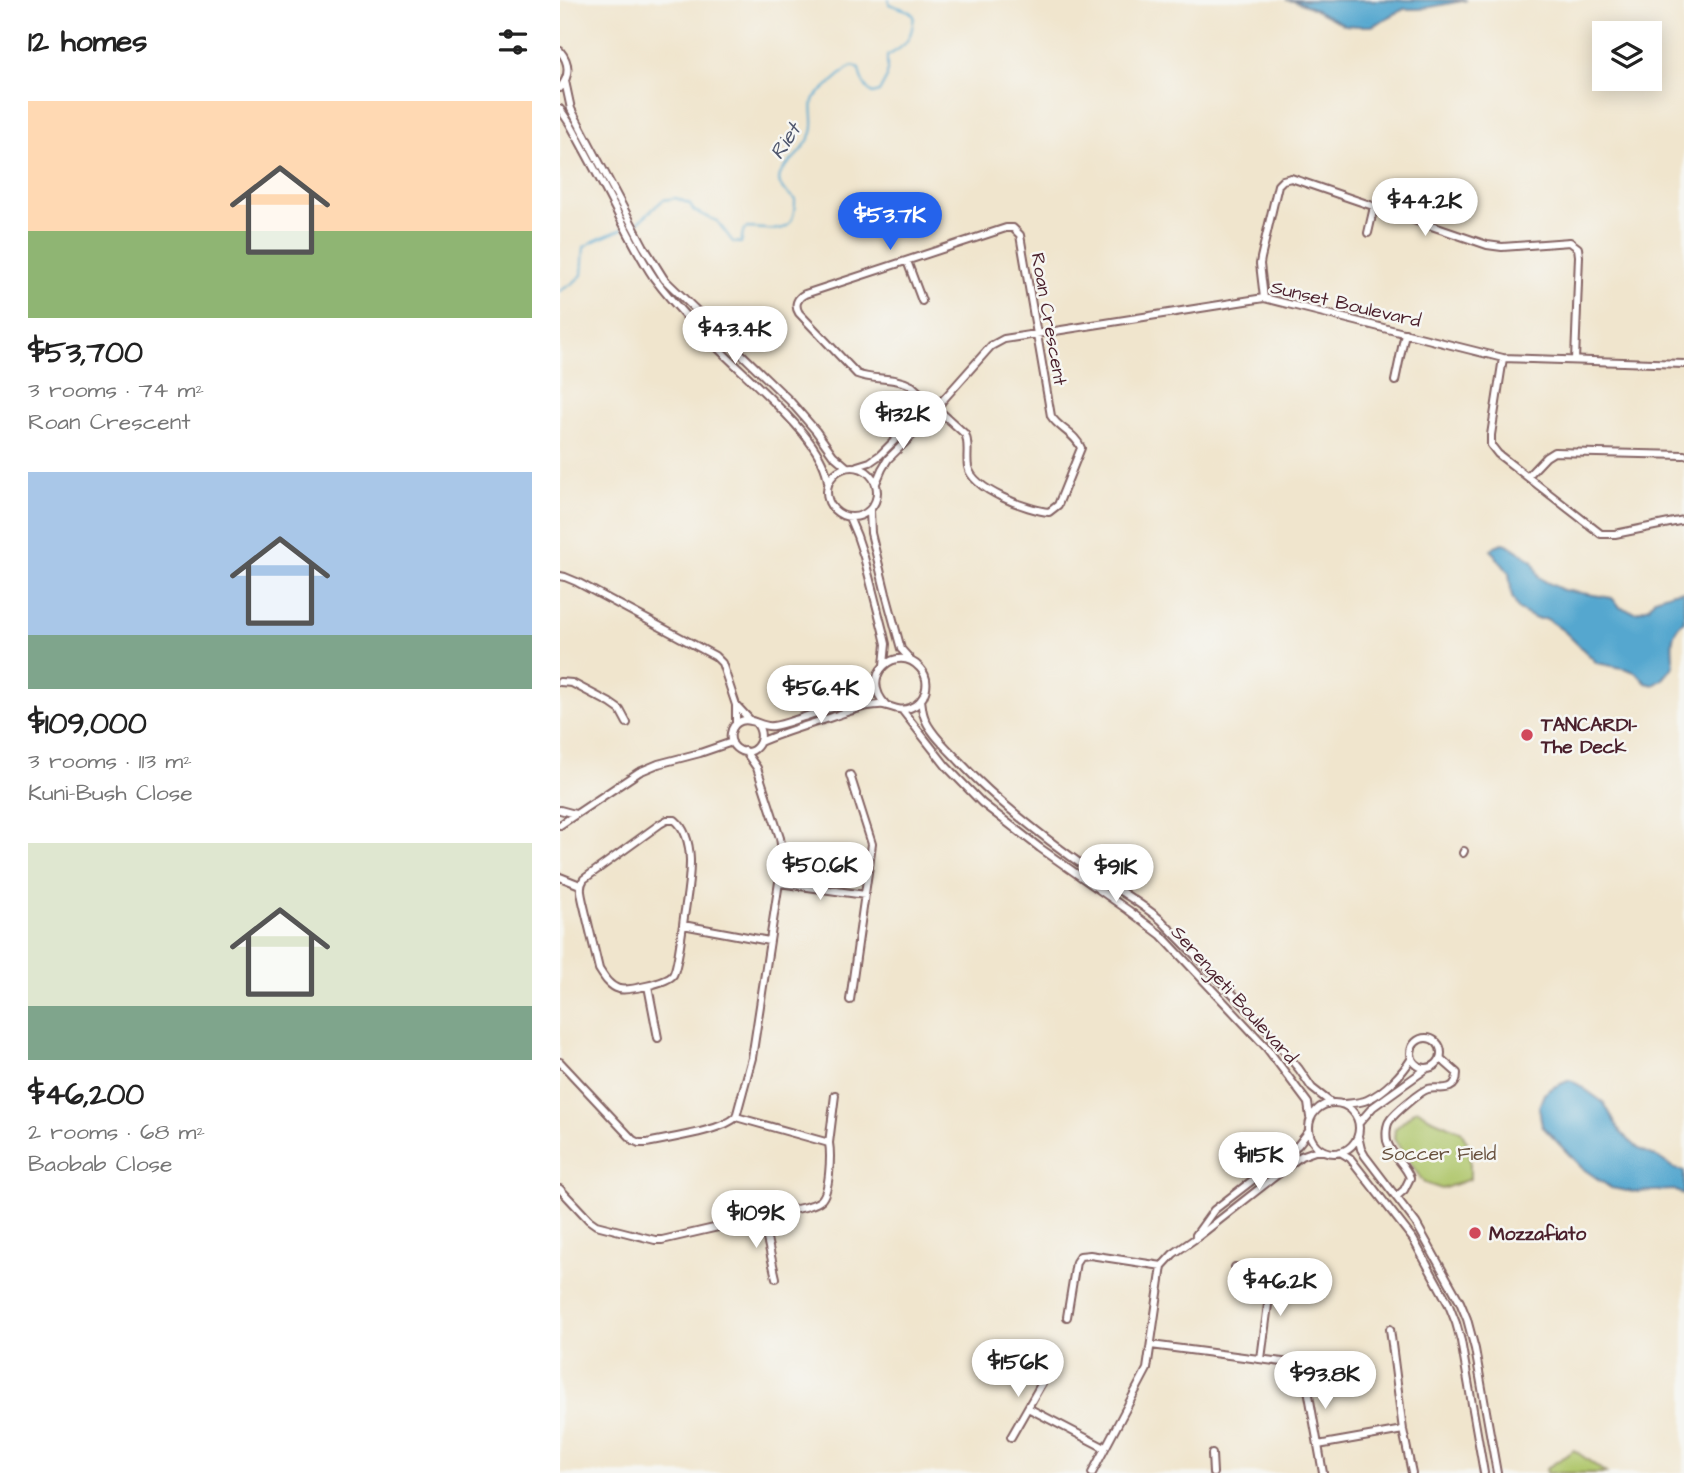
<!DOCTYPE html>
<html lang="en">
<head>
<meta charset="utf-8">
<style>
  :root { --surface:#fff; --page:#f6f6f6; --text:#222; --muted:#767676; --accent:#2563eb }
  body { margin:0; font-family:"Architects Daughter",sans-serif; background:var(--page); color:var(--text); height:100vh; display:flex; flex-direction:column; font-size:26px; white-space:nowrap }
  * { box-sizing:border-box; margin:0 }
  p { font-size:23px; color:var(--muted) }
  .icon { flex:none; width:38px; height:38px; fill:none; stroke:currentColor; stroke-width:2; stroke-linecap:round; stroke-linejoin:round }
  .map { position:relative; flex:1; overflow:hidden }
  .details { display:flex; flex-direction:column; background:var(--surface); width:560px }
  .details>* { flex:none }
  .controls { position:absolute; left:1032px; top:21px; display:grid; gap:14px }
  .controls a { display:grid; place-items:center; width:70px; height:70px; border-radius:0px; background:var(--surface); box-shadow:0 4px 18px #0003; font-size:35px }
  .price { position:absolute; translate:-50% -60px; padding:0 16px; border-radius:24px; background:#fff; color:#222; font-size:23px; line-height:46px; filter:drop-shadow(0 2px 4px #0008) }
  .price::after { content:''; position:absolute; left:50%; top:42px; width:21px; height:16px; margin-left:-10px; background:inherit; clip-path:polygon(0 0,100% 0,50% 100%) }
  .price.on { background:var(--accent); color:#fff }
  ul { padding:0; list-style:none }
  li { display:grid; align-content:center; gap:14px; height:371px; padding:0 28px }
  li span { display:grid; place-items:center; height:217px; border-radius:0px; color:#555 }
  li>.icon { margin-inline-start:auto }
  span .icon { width:126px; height:126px; fill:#fffc; stroke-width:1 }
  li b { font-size:30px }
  h2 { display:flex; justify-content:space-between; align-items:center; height:84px; padding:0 28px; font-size:30px }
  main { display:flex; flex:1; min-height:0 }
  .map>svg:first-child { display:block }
  .green { fill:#afc66a; stroke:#7c724a; stroke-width:2 }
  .water { fill:#54a7cf; stroke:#4f637d; stroke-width:2 }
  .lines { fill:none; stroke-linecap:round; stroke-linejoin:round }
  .stream { stroke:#54a7cf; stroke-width:2 }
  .minor-casing { stroke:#846464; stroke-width:10 }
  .minor { stroke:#fff; stroke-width:6 }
  .poi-dot { fill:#d1495b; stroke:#f6f6f2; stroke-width:2.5 }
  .labels { text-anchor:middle; stroke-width:5; stroke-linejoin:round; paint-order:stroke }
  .street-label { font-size:19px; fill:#4a1f2b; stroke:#f6f6f2 }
  .poi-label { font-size:19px; font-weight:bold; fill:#4a1f2b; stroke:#f6f6f2; text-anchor:start }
  .park-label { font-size:19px; fill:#68513e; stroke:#f6f6f2 }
  .water-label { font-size:21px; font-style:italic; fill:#4e556d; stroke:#f6f6f2 }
</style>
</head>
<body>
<main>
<section class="details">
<h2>12 homes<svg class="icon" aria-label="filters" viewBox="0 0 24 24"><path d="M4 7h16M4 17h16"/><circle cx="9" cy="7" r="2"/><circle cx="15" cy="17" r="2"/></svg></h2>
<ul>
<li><span style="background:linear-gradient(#ffd9b3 60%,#8fb573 0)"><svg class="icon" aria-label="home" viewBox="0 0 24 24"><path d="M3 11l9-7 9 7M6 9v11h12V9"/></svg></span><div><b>$53,700</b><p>3 rooms · 74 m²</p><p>Roan Crescent</p></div></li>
<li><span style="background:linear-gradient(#a9c7e8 75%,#7fa58c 0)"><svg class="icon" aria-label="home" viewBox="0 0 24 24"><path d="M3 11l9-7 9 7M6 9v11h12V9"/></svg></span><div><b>$109,000</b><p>3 rooms · 113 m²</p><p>Kuni-Bush Close</p></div></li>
<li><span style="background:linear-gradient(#dfe7d0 75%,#7fa58c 0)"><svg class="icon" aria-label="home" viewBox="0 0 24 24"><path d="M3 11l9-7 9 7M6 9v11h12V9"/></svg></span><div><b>$46,200</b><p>2 rooms · 68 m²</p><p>Baobab Close</p></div></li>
</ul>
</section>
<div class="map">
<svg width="1124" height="1473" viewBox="0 0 1124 1473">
  <rect width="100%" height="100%" fill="#f6f6f2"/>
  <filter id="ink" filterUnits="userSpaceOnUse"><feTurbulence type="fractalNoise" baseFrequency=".0143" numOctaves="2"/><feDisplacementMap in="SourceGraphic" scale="14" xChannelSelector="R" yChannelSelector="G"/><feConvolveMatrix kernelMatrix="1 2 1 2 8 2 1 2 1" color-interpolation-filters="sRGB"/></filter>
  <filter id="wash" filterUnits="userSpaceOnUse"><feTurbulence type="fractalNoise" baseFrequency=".00686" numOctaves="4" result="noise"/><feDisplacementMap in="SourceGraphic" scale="28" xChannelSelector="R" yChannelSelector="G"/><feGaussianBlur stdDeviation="1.57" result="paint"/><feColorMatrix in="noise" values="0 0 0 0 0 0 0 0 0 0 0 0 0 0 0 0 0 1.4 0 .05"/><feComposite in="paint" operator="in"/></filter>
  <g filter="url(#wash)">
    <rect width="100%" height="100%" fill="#f0e5cd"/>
    <path class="green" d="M857,1109L870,1118L901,1131L910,1147V1179L882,1189L864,1183L834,1139L835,1129Z
      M1014,1450L1046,1473H987L986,1469Z"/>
    <path class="water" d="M726,0H907L860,9H844L812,26H799L785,25L748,6L735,1Z
      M942,543L947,544L973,561L979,577L986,582L1003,590L1052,598L1061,608L1076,612L1089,607L1095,598L1113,592L1124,591V621C1109,632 1112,649 1114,666L1103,679L1094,685L1086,683L1077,673L1067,669L1037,663L1005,632L987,619H976L959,610L952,597L949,573L931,550L935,546Z
      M1010,1080L1019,1085L1044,1103L1061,1133L1079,1149L1099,1158L1115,1169L1124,1171V1195L1114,1190L1073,1192L1051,1188L1022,1168L982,1126L979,1107L984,1094L994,1087Z"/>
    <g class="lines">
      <path class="stream" d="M76,224L103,200L116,198L130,204L134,211L157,221L173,242L181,243L183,232L186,228C214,228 235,239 235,200C232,196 226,193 223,189C212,176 227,166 235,157C241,151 247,143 251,135C257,123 249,109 254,98L287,69L293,66L299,69C301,80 304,86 313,94L319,92L327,77V56C347,46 352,38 354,16L349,11L329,4V0
        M0,291L13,283L22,275L24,247L34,241L62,229"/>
    </g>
  </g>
  <g filter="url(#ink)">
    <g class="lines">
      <defs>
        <path id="minor" d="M0,51C10,63 10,76 0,88
          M5,81L11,109L84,247L104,279L230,401L256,431L273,455L287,467
          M0,109L10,124C27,155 44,186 60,218C71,238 81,259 94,278C128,324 176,364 216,404C236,424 265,454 268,482
          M446,228H453L460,235L491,416C499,429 516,434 521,448L498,505L489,512C468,510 413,490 408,467C406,456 410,444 405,434L352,386C335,376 314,381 297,374L239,313C234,305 237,298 245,294Z
          M808,233L814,207
          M347,261L362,301
          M704,298L700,264L701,258L718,185L723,180L731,178L927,245L942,247L1010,242L1018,248L1019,256L1015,360
          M943,358L931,435V445L938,454L1041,534H1055L1124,520
          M835,381L845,333
          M297,466L310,462L320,455L371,404L383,400
          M267 492a25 25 0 1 1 50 0a25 25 0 1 1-50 0Z
          M968,476L986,457L994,452L1124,455
          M316,483L322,469L328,459L372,416L383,400L431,346L444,339L457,337L704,298L943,358L1124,364
          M310,511L311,533L326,594L341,649L350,659
          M289,517L297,536L304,557L323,631L326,644L324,665
          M0,576L5,577L17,582L155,656L162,663L176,705V723
          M0,682L12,683L50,703L60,710L67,723
          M361,700C362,705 362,711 364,716C368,731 389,750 400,762C439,804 488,841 535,874C557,890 580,902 601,920L699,1021L739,1069L752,1088L770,1102
          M176,705L191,721
          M342,710L386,766L422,803L480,848L568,910L601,935L706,1047L748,1103L750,1117
          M196,723C210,740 191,761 176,748C167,740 170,725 181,721C192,717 202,728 213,726C223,725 234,720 244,717C260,711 276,707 292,702L299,699L315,684
          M200,742C223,732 248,725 272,717C284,713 296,708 308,706C313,706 319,704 324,705C333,707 340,712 350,708C366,702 372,681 360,668C337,642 298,676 326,705
          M0,810L15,814
          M0,825L79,772L98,764L140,753L172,742
          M903,853L904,851
          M0,877L20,885
          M219,883L305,895
          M123,925C121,936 118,967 113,975C107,983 68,991 59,989C49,986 44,977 39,969L23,902C21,893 19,886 24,879L100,824L107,820H115C141,842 126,896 123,925L209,941
          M88,986L98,1038
          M290,1000L312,844L290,775
          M851 1053a15 15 0 1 1 30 0a15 15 0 1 1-30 0Z
          M0,1062L73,1140L79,1143H87C108,1138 162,1131 176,1117L192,1058L223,856L220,838L197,768L185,751
          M749 1128a25 25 0 1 1 50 0a25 25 0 1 1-50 0Z
          M784,1104C792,1103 800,1103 807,1100C825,1092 842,1074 852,1058
          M799,1123L813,1107L866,1069
          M798,1136L801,1149L805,1156L856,1223L900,1302L907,1319L915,1349L937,1473
          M269,1143L275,1095
          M780,1152L790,1158L853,1239L888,1303L896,1323L901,1341L924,1473
          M0,1189L29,1220L36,1225L95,1240H102L245,1207C251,1205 257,1204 261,1200C270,1192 271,1154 269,1143L176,1117
          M836,1197L844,1190L850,1178C846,1165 831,1155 827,1141C826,1135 826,1125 830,1120C835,1113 860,1091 868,1089C875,1087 883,1090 890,1087C895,1085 897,1079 897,1073L880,1058
          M202,1217L216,1278
          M636,1235L654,1210L738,1145L749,1131
          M675,1267L712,1273L762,1278
          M507,1317L516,1262L520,1256L530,1255L602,1266
          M830,1329L843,1430L852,1473
          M591,1345L738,1364L741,1367L746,1378L763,1473
          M701,1359L712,1273
          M468,1408L545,1448
          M451,1437L487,1374
          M758,1445L843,1430
          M652,1454L653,1473
          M532,1473L587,1369L602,1266L613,1254L639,1236L741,1156L755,1151H764"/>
      </defs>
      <use href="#minor" class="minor-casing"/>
      <use href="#minor" class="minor"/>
    </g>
  </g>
  <g class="poi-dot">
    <circle cx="967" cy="735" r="7"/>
    <circle cx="915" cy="1233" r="7"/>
  </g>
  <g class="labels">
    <g class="street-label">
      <text transform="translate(786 303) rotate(13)" y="7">Sunset Boulevard</text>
      <text transform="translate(490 319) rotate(80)" y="7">Roan Crescent</text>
      <text transform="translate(675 994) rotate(48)" y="7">Serengeti Boulevard</text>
    </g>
    <g class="poi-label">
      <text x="981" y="731">TANCARDI-<tspan x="981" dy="22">The Deck</tspan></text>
      <text x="929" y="1240">Mozzafiato</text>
    </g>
    <g class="park-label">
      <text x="879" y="1160">Soccer Field</text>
    </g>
    <g class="water-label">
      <text transform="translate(225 141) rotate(-57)" y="7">Riet</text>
    </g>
  </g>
</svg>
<div class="controls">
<a><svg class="icon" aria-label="layers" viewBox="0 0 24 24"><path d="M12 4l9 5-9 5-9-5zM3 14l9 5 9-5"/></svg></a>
</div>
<b class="price" style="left:865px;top:238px">$44.2K</b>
<b class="price on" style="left:330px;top:252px">$53.7K</b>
<b class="price" style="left:175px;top:366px">$43.4K</b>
<b class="price" style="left:343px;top:451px">$132K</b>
<b class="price" style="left:261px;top:725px">$56.4K</b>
<b class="price" style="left:260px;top:902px">$50.6K</b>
<b class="price" style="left:556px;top:904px">$91K</b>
<b class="price" style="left:699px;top:1192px">$115K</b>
<b class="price" style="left:196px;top:1250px">$109K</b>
<b class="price" style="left:720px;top:1318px">$46.2K</b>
<b class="price" style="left:458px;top:1399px">$156K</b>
<b class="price" style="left:765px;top:1411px">$93.8K</b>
</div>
</main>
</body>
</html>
